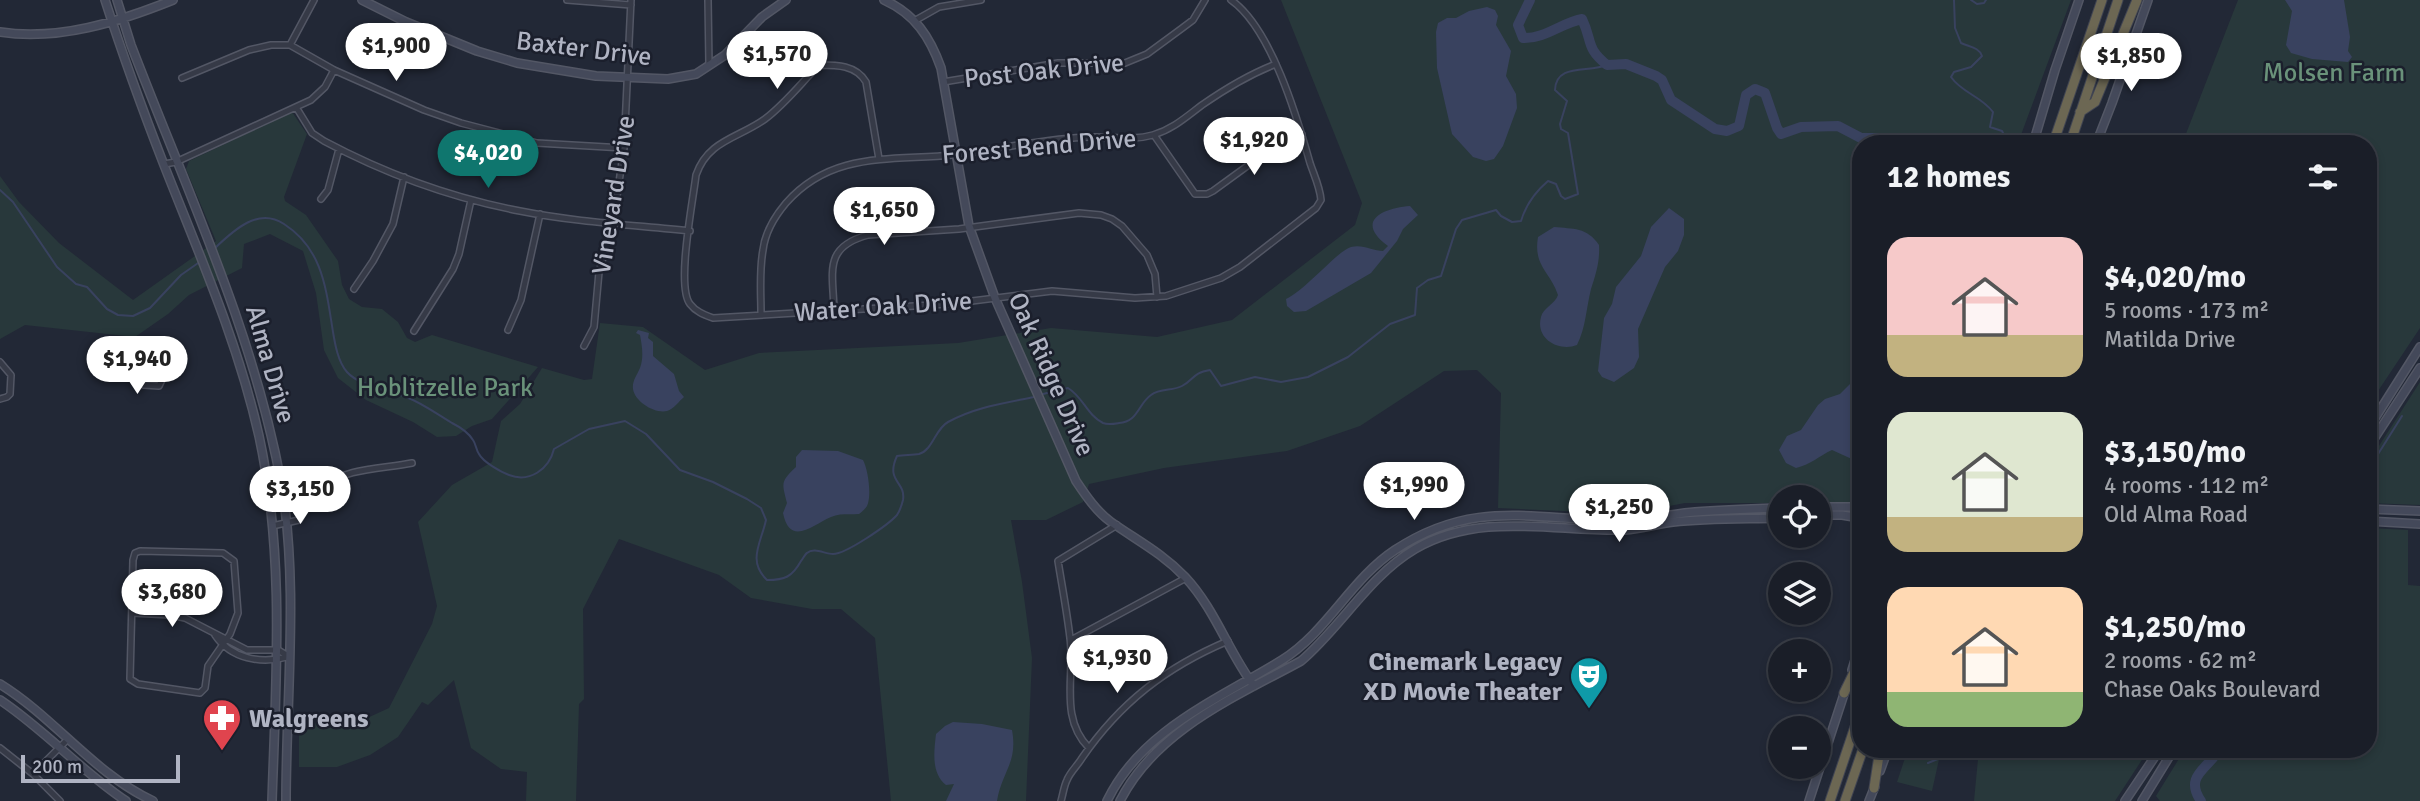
<!DOCTYPE html>
<html lang="en">
<head>
<meta charset="utf-8">
<style>
  :root { --surface:#1a1e28; --page:#232730; --text:#f1f3f6; --muted:#9fa2a8; --line:#383c45; --accent:#0f766e }
  body { margin:0; font-family:Signika,sans-serif; background:var(--page); color:var(--text); height:100vh; display:flex; flex-direction:column; font-size:26px; white-space:nowrap }
  * { box-sizing:border-box; margin:0 }
  p { font-size:23px; color:var(--muted) }
  .icon { flex:none; width:38px; height:38px; fill:none; stroke:currentColor; stroke-width:2; stroke-linecap:round; stroke-linejoin:round }
  .map { position:relative; flex:1; overflow:hidden }
  .side { position:absolute; left:1852px; top:135px; width:525px; height:623px; display:flex; flex-direction:column; background:var(--surface); border-radius:28px; box-shadow:0 4px 10px #0003,0 0 0 2px var(--line) }
  .side>* { flex:none }
  .controls { position:absolute; left:1768px; top:485px; display:grid; gap:14px }
  .controls a { display:grid; place-items:center; width:63px; height:63px; border-radius:50%; background:var(--surface); box-shadow:0 4px 10px #0003,0 0 0 2px var(--line); font-size:35px }
  .scale { position:absolute; left:21px; bottom:18px; width:159px; box-sizing:border-box; padding-left:7px; border:4px solid #b0b4c3; border-top:0; font-size:19px; line-height:24px; white-space:nowrap; color:#b0b4c3; -webkit-text-stroke:5px #1b1f2c; paint-order:stroke }
  .price { position:absolute; translate:-50% -60px; padding:0 16px; border-radius:24px; background:#fff; color:#222; font-size:23px; line-height:46px; filter:drop-shadow(0 2px 4px #0008) }
  .price::after { content:''; position:absolute; left:50%; top:42px; width:21px; height:16px; margin-left:-10px; background:inherit; clip-path:polygon(0 0,100% 0,50% 100%) }
  .price.selected { background:var(--accent); color:#fff }
  ul { padding:0; list-style:none }
  li { display:flex; align-items:center; gap:21px; height:175px; padding:0 35px }
  li span { display:grid; place-items:center; flex:none; width:196px; height:140px; border-radius:21px; color:#555 }
  li>.icon { margin-inline-start:auto }
  span .icon { width:84px; height:84px; fill:#fffc; stroke-width:1 }
  li b { font-size:30px }
  h2 { display:flex; justify-content:space-between; align-items:center; height:84px; padding:0 35px; font-size:30px }
  .map>svg:first-child { display:block }
  .green { fill:#28383b }
  .water { fill:#39425f }
  .lines { fill:none; stroke-linecap:round; stroke-linejoin:round }
  .stream { stroke:#39425f; stroke-width:2 }
  .river { stroke:#39425f; stroke-width:10 }
  .street-casing { stroke:#535765; stroke-width:8 }
  .secondary-casing { stroke:#535765; stroke-width:10 }
  .highway-casing { stroke:#404452; stroke-width:11 }
  .street { stroke:#363a47; stroke-width:5 }
  .secondary { stroke:#44495a; stroke-width:7 }
  .highway { stroke:#6c6753; stroke-width:9 }
  .labels { text-anchor:middle; stroke-width:5; stroke-linejoin:round; paint-order:stroke }
  .street-label { font-size:26px; fill:#b0b4c3; stroke:#1b1f2c }
  .park-label { font-size:26px; fill:#6a927a; stroke:#1b1f2c }
  .poi-label { font-size:26px; font-weight:bold; fill:#b0b4c3; stroke:#1b1f2c; text-anchor:end }
</style>
</head>
<body>
<div class="map">
<svg width="2420" height="801" viewBox="0 0 2420 801">
  <rect width="100%" height="100%" fill="#222836"/>
  <path class="green" d="M1281,0H2071L2018,143L1860,144V506L1850,503H1818V497H1780V503H1685L1627,514L1498,508L1501,393L1477,370L1444,371L1360,426L1287,451L1164,468L1089,484L1083,502L1046,520H1011L1022,582L1032,658L1026,801H891L875,638L841,609H812L751,598L719,575L619,539L583,609L584,699L579,704L576,801H526L527,772L501,769L471,748L454,680L428,705L422,702L398,737L370,755L337,767H299V723H327L365,719L389,708L432,624L437,606L418,522L452,485L492,462L501,421L520,404L542,368L584,380L592,379L600,323L643,327L705,370L759,353L958,343L1051,328L1157,337L1232,320L1355,225L1362,203Z
    M2238,0H2420V328L2368,406V144H2182Z
    M292,112L307,134L284,197L285,201L306,215L338,261L342,285L349,299L362,307L382,309L398,322L407,338L415,342L432,335L538,367L492,419L472,426L456,436L437,437L413,422L366,400L338,378L324,350L316,293L303,251L270,234L244,244L242,268L189,295L168,314L135,337L25,325L0,339V176L19,202L59,243L133,300L216,241L186,169L189,161Z
    M2420,382V505L2368,503V463Z
    M2368,528L2408,530V585L2420,586V801H2160L2156,796L2185,749H2368Z
    M1908,749H2149L2115,801H1974L1978,759L1940,755L1932,791L1897,782Z"/>
  <path class="water" d="M2285,0H2344L2350,37L2348,51L2352,57L2348,62L2312,59L2291,53L2286,45L2292,11Z
    M1487,7L1495,10L1498,16L1496,25L1511,51L1506,76L1516,94L1517,108L1503,146L1494,159L1486,161L1473,157L1452,134L1437,68L1436,32L1438,23L1447,18H1456L1469,11Z
    M1410,206L1418,215L1403,229L1397,241L1371,273L1306,311L1294,312L1287,306L1286,299C1306,290 1337,251 1351,247C1363,244 1373,251 1383,251L1388,246C1354,221 1383,208 1410,206Z
    M1669,208L1684,219V235L1678,251L1665,267L1638,329L1639,357L1634,368L1614,382L1602,377L1598,371L1604,318L1612,304L1616,287L1641,256L1651,227Z
    M1554,227C1573,229 1587,227 1599,245C1600,261 1596,274 1591,289C1586,309 1586,327 1577,345C1559,352 1535,339 1541,317C1543,308 1555,304 1558,295C1550,271 1533,266 1538,237Z
    M638,330L649,333L648,338L653,342V356L674,374L679,391L684,397C679,401 674,409 667,411C655,414 635,402 633,389C632,381 637,375 640,368C644,357 642,346 640,335L636,333Z
    M1860,369V461L1854,460L1832,450C1819,456 1810,465 1796,468L1786,463L1779,450L1787,436L1801,430L1818,405L1825,399L1840,394L1857,377Z
    M802,450L838,451L863,460C868,469 872,496 867,506C866,508 861,513 859,514C849,515 840,513 831,517C814,524 790,548 783,513L787,503C782,483 780,482 796,467V457Z
    M953,722L982,724L1012,730C1018,763 1002,771 997,801H946L954,784L946,785C931,773 934,752 936,734L945,726Z"/>
  <g class="lines">
    <path class="stream" d="M1954,0L1955,28L1961,43C1969,47 1979,47 1982,56L1971,67L1954,72L1951,77C1962,93 1981,96 1993,112L1990,127L2002,131L2004,135L2002,144
      M1971,0L1977,4L1984,3L1986,0
      M0,190L13,202L57,267L76,284L87,287L107,309L118,315L133,316L150,308L181,275L201,261
      M215,248C234,230 258,207 284,224C323,249 326,289 333,332C335,344 338,362 347,372C359,386 389,390 406,397C422,403 437,414 452,423C460,427 468,432 473,440C476,444 476,450 479,454C483,462 501,472 509,475C530,483 549,469 554,449L589,429L625,421L646,434L680,470L713,482L747,499L761,508L766,520C761,543 747,561 767,580C785,580 792,577 801,561C803,559 805,554 807,553C814,547 825,554 833,554C846,554 888,525 897,515C899,512 902,504 903,500C906,481 885,482 897,456C904,455 912,455 919,454C933,450 935,429 948,422C975,407 1005,403 1034,397
      M1043,394L1068,388C1083,397 1087,415 1103,423C1108,425 1113,424 1119,423C1138,422 1138,404 1151,395C1160,388 1173,391 1182,386C1195,379 1192,373 1210,370L1221,386L1255,377L1281,382L1308,377L1348,357L1390,324L1415,315L1417,288L1428,280L1441,276L1456,229L1462,220L1496,210L1501,216L1512,222L1521,221C1526,204 1535,192 1548,181L1556,184L1561,196L1565,199L1578,194L1568,133L1561,129L1560,124L1567,101L1555,90C1556,63 1588,73 1607,65
      M2368,470L2402,416
      M1928,763L1962,749"/>
    <path class="river" d="M1530,0L1518,25L1523,38C1545,39 1561,23 1582,19C1593,42 1585,47 1607,65L1626,64L1656,76L1662,80L1671,100L1715,129L1727,131L1739,126L1746,95L1755,89L1765,93L1777,128L1781,134L1801,127L1838,126L1861,138H1883L1891,144
      M2201,801C2183,775 2210,768 2219,749"/>
    <defs>
      <path id="street" d="M567,0L631,5
        M708,0L709,64
        M916,20L939,7L981,0
        M290,45L314,0
        M182,78L249,50L271,45H290L334,70L424,110L461,123L537,143L624,148
        M943,82L1058,63H1125L1147,54L1181,29L1193,20L1205,0
        M296,107L312,133L324,141C384,173 452,198 520,211C575,222 633,225 690,231
        M1154,135L1195,194H1207L1213,191L1283,140L1302,134
        M879,159L866,82C856,65 837,65 819,65C801,83 786,103 765,119C739,138 708,140 696,175C693,201 676,286 690,304C696,312 705,315 713,318L948,304L1052,291L1135,298L1166,296L1221,278L1240,267L1316,208L1321,200C1320,187 1314,175 1310,163C1297,117 1271,28 1231,0
        M164,164L176,162L311,100L325,87L334,70
        M321,199L328,190L339,149
        M354,289L373,261L393,224L404,177
        M834,310C833,272 823,247 868,235L959,229L1079,213L1101,215L1112,219L1122,226L1147,255L1155,274L1157,297
        M761,314C761,293 759,271 763,250C765,233 775,216 786,203C832,151 890,161 953,155C998,150 1044,138 1090,137C1111,136 1132,141 1153,135C1173,129 1186,117 1202,105C1225,89 1250,74 1276,64
        M508,330L521,300L540,214
        M414,331L453,269L459,254L471,200
        M584,346L594,327L599,272L613,223L624,148L631,0
        M153,351C146,361 137,370 139,382L144,385L159,386L167,369L176,361
        M0,362L11,375L10,394L7,397L0,399
        M272,526L299,520C305,510 313,496 322,488C346,467 383,469 412,463
        M140,551L223,553L234,561L238,613L230,634L208,666L205,688L200,693L138,684L130,679L133,560L135,553Z
        M132,613L170,615L185,618L247,650H278L288,656
        M215,635C231,659 261,664 287,657
        M1071,640L1186,578
        M0,748L33,774L60,801
        M1089,748C1059,718 1075,676 1070,638C1067,612 1062,586 1058,561L1117,525
        M33,774L68,739
        M1061,801C1063,794 1064,786 1067,780C1070,772 1078,765 1082,758C1120,703 1166,667 1228,641"/>
      <path id="secondary" d="M105,0C123,56 143,111 164,165C199,254 238,342 259,436C285,556 276,679 272,801
        M117,0L131,45C186,189 253,330 281,482C299,582 286,699 286,801
        M362,0L406,22L477,51L517,63L596,76L668,79L696,74L725,55L762,17L786,0
        M884,0C915,14 930,37 941,68L969,226L995,298L1076,481C1086,496 1097,512 1111,522C1138,541 1162,553 1185,577C1215,609 1228,651 1254,686
        M0,32C59,41 118,22 173,0
        M2033,144L2055,70L2079,0
        M2096,144L2112,103L2148,0
        M2368,429L2420,347
        M2368,448L2420,368
        M1818,507H1850L1860,509
        M2368,509L2420,511
        M1818,515H1842L1860,518
        M2368,521L2420,524
        M1852,670L1860,644
        M0,684C55,718 93,773 153,801
        M0,700C45,730 81,771 126,801
        M1880,771L1888,749
        M1107,801C1141,730 1219,699 1282,660C1327,632 1351,579 1395,550C1477,496 1537,522 1627,520C1650,519 1672,514 1695,512C1723,510 1752,509 1780,508
        M1120,801C1156,730 1235,697 1301,661C1341,627 1369,576 1415,549C1480,511 1555,532 1625,530C1641,529 1657,524 1673,522C1708,518 1744,519 1780,518
        M1809,801L1846,688
        M1869,801L1875,786
        M2125,801L2160,749
        M2142,801L2174,749"/>
      <path id="highway" d="M2080,112L2095,102L2137,0
        M2053,144L2102,0
        M2070,144L2118,0
        M1844,693L1860,660
        M1874,788L1880,749
        M1830,801L1860,712
        M1845,801L1863,749"/>
    </defs>
    <use href="#street" class="street-casing"/>
    <use href="#secondary" class="secondary-casing"/>
    <use href="#highway" class="highway-casing"/>
    <use href="#street" class="street"/>
    <use href="#secondary" class="secondary"/>
    <use href="#highway" class="highway"/>
  </g>
  <defs>
    <symbol id="theatre-pin" viewBox="-11 -11 22 30"><path d="M0 17L-7.5 6A9.5 9.5 0 1 1 7.5 6Z" fill="#0f9aa8" stroke="#1b1f2c"/><path d="M-5-5.5Q0-4 5-5.5V0Q5 5 0 6Q-5 5-5 0ZM-3.3-2.5H-1v1.5H-3.3ZM1-2.5H3.3v1.5H1ZM-2.8 1Q0 5.5 2.8 1Z" fill="#fff"/></symbol>
    <symbol id="pharmacy-pin" viewBox="-11 -11 22 30"><path d="M0 17L-7.5 6A9.5 9.5 0 1 1 7.5 6Z" fill="#e0444e" stroke="#1b1f2c"/><path d="M-2-6h4v4h4v4h-4v4h-4v-4h-4v-4h4Z" fill="#fff"/></symbol>
  </defs>
  <g fill-rule="evenodd">
    <use href="#theatre-pin" x="1567" y="654" width="44" height="60"/>
    <use href="#pharmacy-pin" x="200" y="696" width="44" height="60"/>
  </g>
  <g class="labels">
    <g class="street-label">
      <text transform="translate(584 48) rotate(7)" y="9">Baxter Drive</text>
      <text transform="translate(1044 70) rotate(-6)" y="9">Post Oak Drive</text>
      <text transform="translate(1039 146) rotate(-5)" y="9">Forest Bend Drive</text>
      <text transform="translate(613 195) rotate(-81)" y="9">Vineyard Drive</text>
      <text transform="translate(883 306) rotate(-4)" y="9">Water Oak Drive</text>
      <text transform="translate(271 364) rotate(74)" y="9">Alma Drive</text>
      <text transform="translate(1052 374) rotate(66)" y="9">Oak Ridge Drive</text>
    </g>
    <g class="park-label">
      <text x="2334" y="81">Molsen Farm</text>
      <text x="445" y="396">Hoblitzelle Park</text>
    </g>
    <g class="poi-label">
      <text x="1562" y="670">Cinemark Legacy<tspan x="1562" dy="30">XD Movie Theater</tspan></text>
      <text x="249" y="727" text-anchor="start">Walgreens</text>
    </g>
  </g>
</svg>
<div class="controls">
<a><svg class="icon" aria-label="locate" viewBox="0 0 24 24"><circle cx="12" cy="12" r="6"/><path d="M12 2v4M12 18v4M2 12h4M18 12h4"/></svg></a>
<a><svg class="icon" aria-label="layers" viewBox="0 0 24 24"><path d="M12 4l9 5-9 5-9-5zM3 14l9 5 9-5"/></svg></a>
<a>+</a>
<a>−</a>
</div>
<div class="scale">200 m</div>
<b class="price" style="left:396px;top:83px">$1,900</b>
<b class="price" style="left:777px;top:91px">$1,570</b>
<b class="price" style="left:2131px;top:93px">$1,850</b>
<b class="price" style="left:1254px;top:177px">$1,920</b>
<b class="price selected" style="left:488px;top:190px">$4,020</b>
<b class="price" style="left:884px;top:247px">$1,650</b>
<b class="price" style="left:137px;top:396px">$1,940</b>
<b class="price" style="left:1414px;top:522px">$1,990</b>
<b class="price" style="left:300px;top:526px">$3,150</b>
<b class="price" style="left:1619px;top:544px">$1,250</b>
<b class="price" style="left:172px;top:629px">$3,680</b>
<b class="price" style="left:1117px;top:695px">$1,930</b>
<section class="side">
<h2>12 homes<svg class="icon" aria-label="filters" viewBox="0 0 24 24"><path d="M4 7h16M4 17h16"/><circle cx="9" cy="7" r="2"/><circle cx="15" cy="17" r="2"/></svg></h2>
<ul>
<li><span style="background:linear-gradient(#f6c9c9 70%,#c2b280 0)"><svg class="icon" aria-label="home" viewBox="0 0 24 24"><path d="M3 11l9-7 9 7M6 9v11h12V9"/></svg></span><div><b>$4,020/mo</b><p>5 rooms · 173 m²</p><p>Matilda Drive</p></div></li>
<li><span style="background:linear-gradient(#dfe7d0 75%,#c2b280 0)"><svg class="icon" aria-label="home" viewBox="0 0 24 24"><path d="M3 11l9-7 9 7M6 9v11h12V9"/></svg></span><div><b>$3,150/mo</b><p>4 rooms · 112 m²</p><p>Old Alma Road</p></div></li>
<li><span style="background:linear-gradient(#ffd9b3 75%,#8fb573 0)"><svg class="icon" aria-label="home" viewBox="0 0 24 24"><path d="M3 11l9-7 9 7M6 9v11h12V9"/></svg></span><div><b>$1,250/mo</b><p>2 rooms · 62 m²</p><p>Chase Oaks Boulevard</p></div></li>
</ul>
</section>
</div>
</body>
</html>
